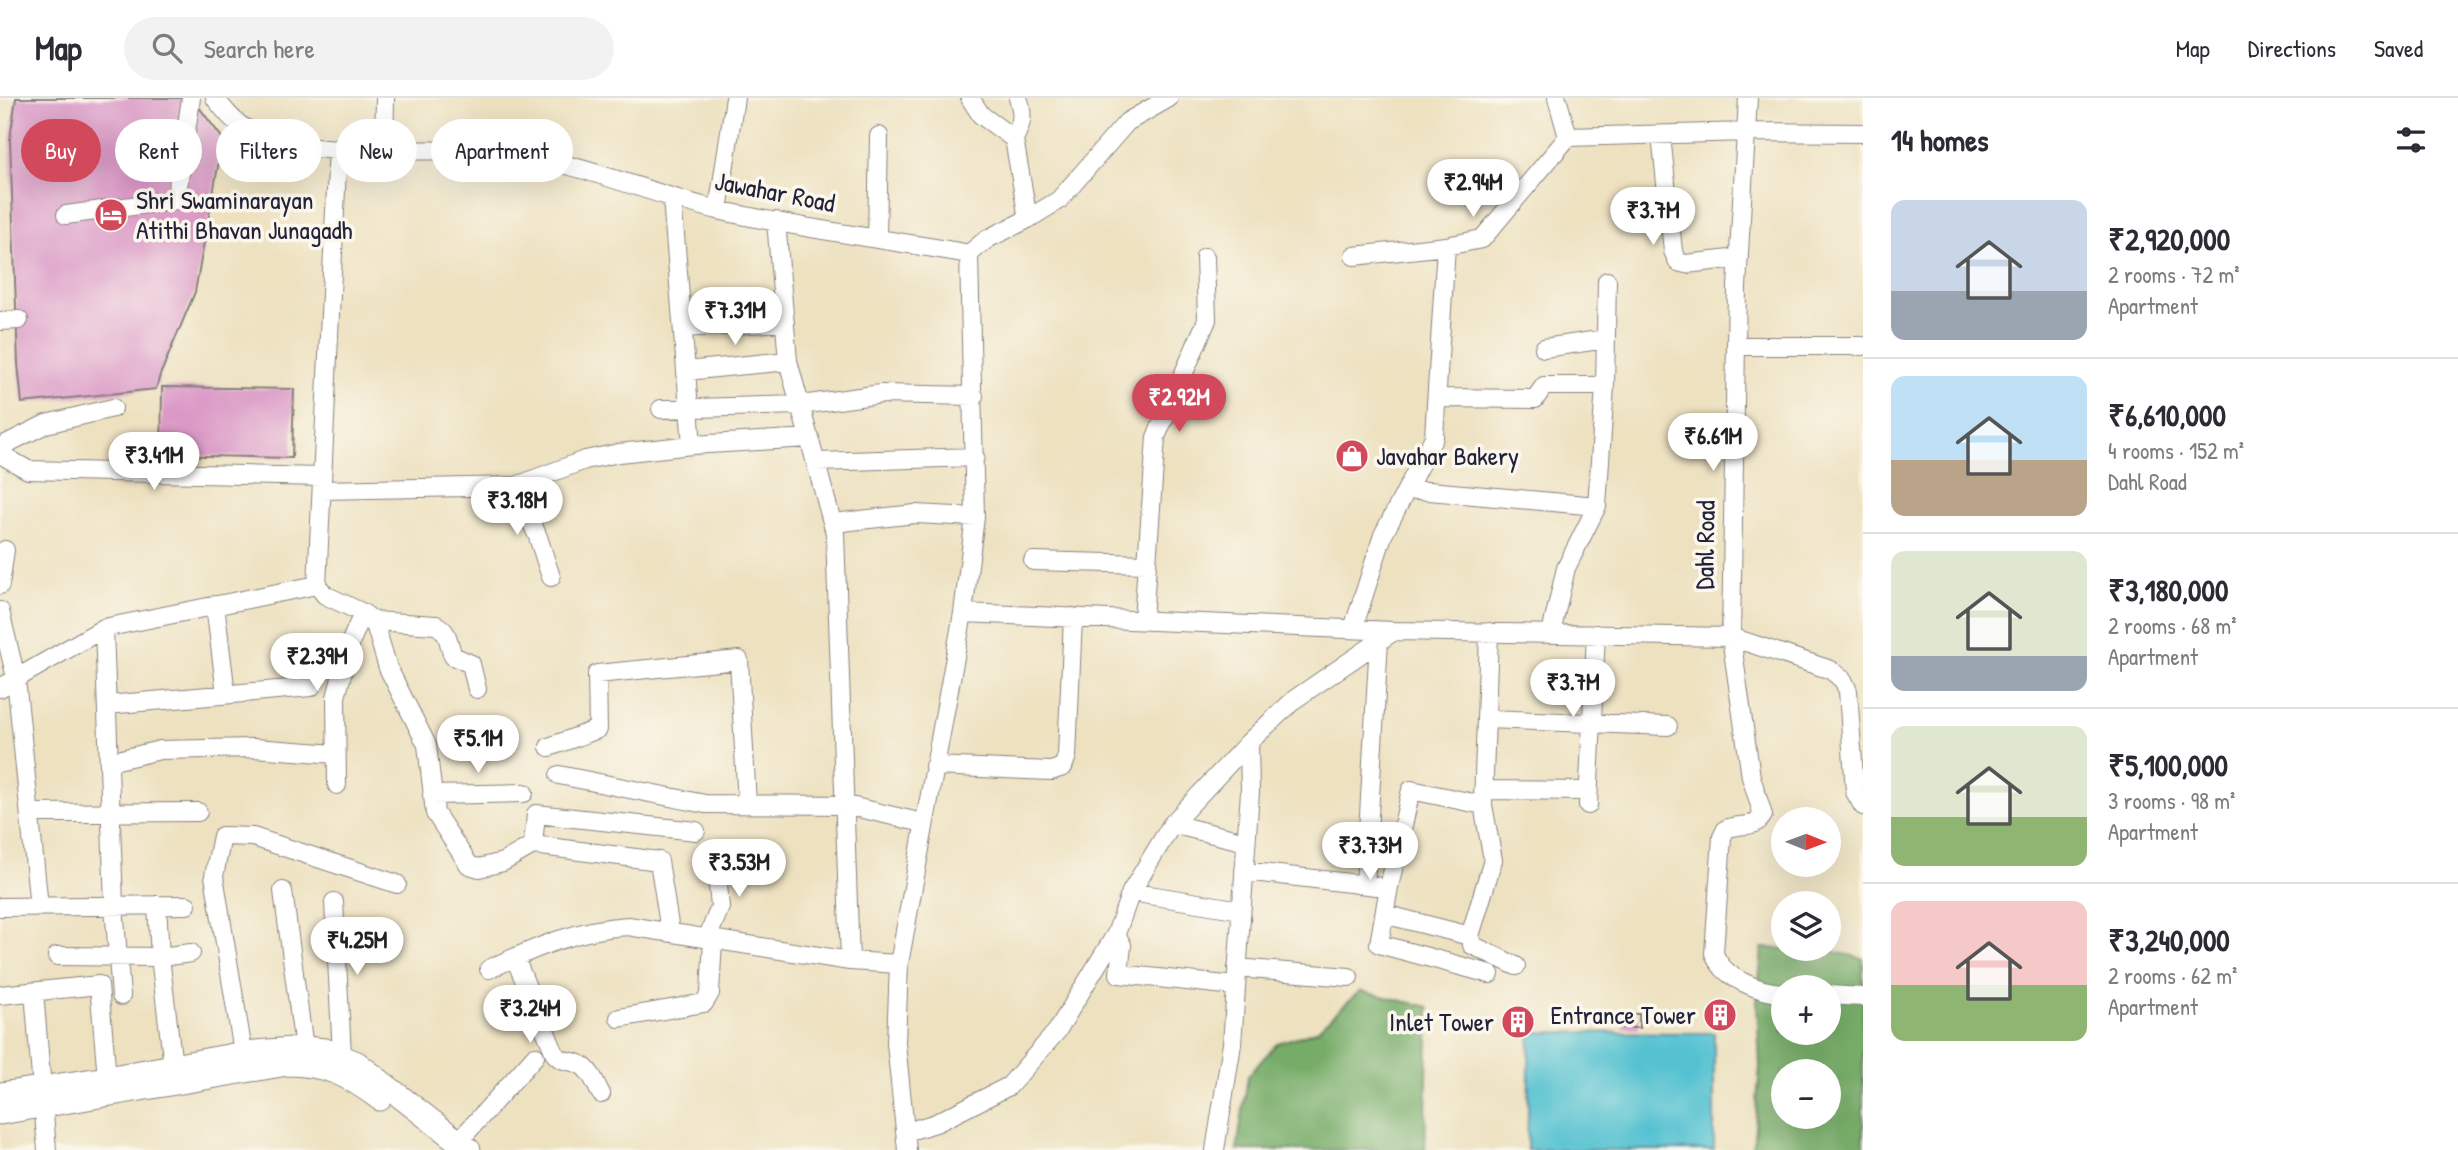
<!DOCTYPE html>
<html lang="en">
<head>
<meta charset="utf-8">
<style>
  :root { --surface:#fff; --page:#f2f2f3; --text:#2b2b33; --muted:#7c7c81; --line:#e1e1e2; --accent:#d1495b }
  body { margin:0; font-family:"Patrick Hand",sans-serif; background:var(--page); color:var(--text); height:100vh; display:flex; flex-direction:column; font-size:26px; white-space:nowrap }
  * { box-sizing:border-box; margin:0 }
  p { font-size:23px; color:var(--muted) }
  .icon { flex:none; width:38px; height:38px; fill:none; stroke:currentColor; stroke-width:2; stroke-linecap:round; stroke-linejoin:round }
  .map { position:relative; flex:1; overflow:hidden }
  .side { display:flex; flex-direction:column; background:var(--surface); width:595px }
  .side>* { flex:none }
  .top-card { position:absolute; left:21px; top:21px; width:665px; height:63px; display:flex; gap:14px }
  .needle { width:46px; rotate:91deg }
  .controls { position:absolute; left:1771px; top:709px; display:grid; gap:14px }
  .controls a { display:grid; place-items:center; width:70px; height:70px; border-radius:50%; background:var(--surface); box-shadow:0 7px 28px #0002; font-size:35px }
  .price { position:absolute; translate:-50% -60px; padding:0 16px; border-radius:24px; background:#fff; color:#222; font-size:23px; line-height:46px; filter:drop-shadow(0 2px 4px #0008) }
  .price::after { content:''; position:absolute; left:50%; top:42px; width:21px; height:16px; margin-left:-10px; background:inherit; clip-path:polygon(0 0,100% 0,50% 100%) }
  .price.selected { background:var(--accent); color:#fff }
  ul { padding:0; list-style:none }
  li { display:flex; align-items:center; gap:21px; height:175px; padding:0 28px }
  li+li { border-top:2px solid var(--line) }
  li span { display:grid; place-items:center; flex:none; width:196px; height:140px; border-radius:14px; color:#555 }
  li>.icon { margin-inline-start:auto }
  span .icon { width:84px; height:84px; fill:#fffc; stroke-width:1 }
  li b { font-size:30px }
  h2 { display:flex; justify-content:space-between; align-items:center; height:84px; padding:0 28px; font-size:30px }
  .tag { padding:0 24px; border-radius:32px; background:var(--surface); box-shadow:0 7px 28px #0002; font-size:24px; line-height:63px }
  .tag.selected { background:var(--accent); color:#fff }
  header { display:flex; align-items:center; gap:42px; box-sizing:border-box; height:98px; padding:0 35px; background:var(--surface); border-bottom:2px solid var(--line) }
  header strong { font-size:33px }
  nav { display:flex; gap:38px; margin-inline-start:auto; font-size:24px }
  .search { width:490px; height:63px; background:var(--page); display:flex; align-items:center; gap:18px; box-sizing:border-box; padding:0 24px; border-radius:38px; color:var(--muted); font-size:26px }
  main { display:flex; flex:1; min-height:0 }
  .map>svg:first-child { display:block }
  .forest { fill:#76ac68; stroke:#4c6752; stroke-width:2; fill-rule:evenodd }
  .water { fill:#57c2d1; stroke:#3c7286; stroke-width:2 }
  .building { fill:#da98c6 }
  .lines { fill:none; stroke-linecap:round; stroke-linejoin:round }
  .minor-casing { stroke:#88827e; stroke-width:20 }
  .major-casing { stroke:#88827e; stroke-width:25 }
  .minor { stroke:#fff; stroke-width:18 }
  .major { stroke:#fff; stroke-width:23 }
  .labels { text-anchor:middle; stroke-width:7; stroke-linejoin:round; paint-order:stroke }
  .street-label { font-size:26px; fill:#22223b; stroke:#fbf7ec }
  .poi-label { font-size:26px; fill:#22223b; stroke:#fbf7ec; text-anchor:start }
</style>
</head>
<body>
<header>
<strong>Map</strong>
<div class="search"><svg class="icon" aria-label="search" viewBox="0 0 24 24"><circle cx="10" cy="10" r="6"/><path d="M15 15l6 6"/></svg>Search here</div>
<nav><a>Map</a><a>Directions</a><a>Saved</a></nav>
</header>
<main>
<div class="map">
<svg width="1863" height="1052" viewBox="0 0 1863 1052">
  <rect width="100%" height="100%" fill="#fbf7ec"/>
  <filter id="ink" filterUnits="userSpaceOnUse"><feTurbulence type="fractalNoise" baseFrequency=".0143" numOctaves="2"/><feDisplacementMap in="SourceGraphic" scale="14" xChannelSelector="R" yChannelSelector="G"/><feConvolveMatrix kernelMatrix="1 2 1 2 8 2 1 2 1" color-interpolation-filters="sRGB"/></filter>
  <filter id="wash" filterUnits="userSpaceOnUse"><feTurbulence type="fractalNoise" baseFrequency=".00686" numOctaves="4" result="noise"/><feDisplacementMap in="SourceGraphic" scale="28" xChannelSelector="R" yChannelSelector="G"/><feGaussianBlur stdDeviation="1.57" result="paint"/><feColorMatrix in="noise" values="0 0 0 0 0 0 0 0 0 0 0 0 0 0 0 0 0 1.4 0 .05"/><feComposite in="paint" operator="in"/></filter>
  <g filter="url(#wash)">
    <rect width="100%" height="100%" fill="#ede1c0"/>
    <path class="forest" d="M1762,850L1821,851L1863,860V1052H1753L1760,968L1757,905ZM1783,889H1829V934H1783ZM1783,973H1829V1018H1783Z
      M1360,893L1429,909L1425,1052H1237L1248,978L1277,945L1316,933Z"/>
    <path class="water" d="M1530,934L1714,935V1052H1527Z"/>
    <g id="blocks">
      <path class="building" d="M16,0H192L223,41L195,194L160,277L156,291L22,305L18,266L10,41Z
        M162,289L294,291L292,360L161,357Z
        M1728,908L1729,925H1713L1712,909Z
        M1509 924a9 9 0 1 1 18 0a9 9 0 1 1-18 0Z
        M1622,916H1639V930H1622Z"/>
    </g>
  </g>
  <g filter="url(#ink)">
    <use href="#blocks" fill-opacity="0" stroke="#88827e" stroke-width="2"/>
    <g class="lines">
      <defs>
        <path id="minor" d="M215,0C222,9 230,20 240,27C298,66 422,48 492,53C570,60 642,94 718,112C800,131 886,141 969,156
          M970,0L981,17L1014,41L1028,121
          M1557,0L1568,39L1747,34L1863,35
          M1748,0L1737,189L1731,539L1751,679L1763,717C1756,731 1740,725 1726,731L1722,739L1714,855C1722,880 1759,894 1783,895
          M1661,37L1673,153L1678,164L1686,166L1739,160
          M1014,41C1022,26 1024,16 1018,0
          M338,50L317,487L325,497L363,515L374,523L388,570L427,647L435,715L469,767L479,770L503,764L533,747L659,763L670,833
          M384,53L385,0
          M672,100L692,347
          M718,112L735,0
          M66,117L176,102L191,0
          M776,123L788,263L835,435L850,863
          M877,139L879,38
          M1354,158L1446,148L1482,141L1568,39
          M0,223L19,222
          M683,230L785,224
          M1736,248H1863
          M1544,250L1606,241
          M686,273L788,263
          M1437,300L1535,301L1544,288H1605
          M661,311L801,307L881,296L974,298
          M0,349L46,326L113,310
          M0,356L28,372L322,379
          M817,364L975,359
          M516,388L538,439L551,479
          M1407,391L1597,408
          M322,392L516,388L585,362L619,355L692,347L810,340
          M833,425L915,416L975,419
          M1033,463L1147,466
          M0,487L5,452
          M215,507L226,596
          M0,513L16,580L39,809
          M963,515L1394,533L1731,539L1831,572L1843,582L1848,593L1855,694L1863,708
          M1143,522L1156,339L1207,222L1205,159
          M374,523L436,527C449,533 448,545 453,558L471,566L477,591
          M104,530L114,808L121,898
          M1353,531L1383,437L1434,339L1446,148
          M1551,535L1566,470L1597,408L1605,288L1607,183
          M0,590L104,530L317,487
          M107,607L311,589
          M1486,621L1668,628
          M549,649L598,631L597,576L739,562L747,706
          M109,664L160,652L254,650L336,656
          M934,668L1051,673L1063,669L1067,658L1073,519
          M559,677L705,706L846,707L923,725
          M337,687L336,599L351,543L363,515
          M1483,692L1588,693
          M432,697L524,695
          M1483,707L1411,692L1389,789L1379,846L1490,876
          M1588,707L1596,536
          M30,715L198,714
          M1172,726L1246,744
          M533,747L536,716L696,733
          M1244,773L1376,788
          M1365,787L1379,542
          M283,793L304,950
          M1131,794L1241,812
          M334,804L342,957
          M157,807L160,859L173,968
          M0,809L187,807
          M1384,816L1470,838L1472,847L1516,868
          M1116,836L1122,847L1119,876L1236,888
          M1470,838L1493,762L1483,707L1489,534
          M707,841L720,809L715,753
          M57,858L160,859L191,855
          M515,860L555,956C564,966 571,961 581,967C591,972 596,987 601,996
          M1237,870L1349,879
          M489,871C535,850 577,831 628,828L850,863L899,866
          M34,894L47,1052
          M0,897L99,887L107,980
          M1829,897L1863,899
          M619,920L704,905L710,895L713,842
          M245,966L214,778L222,738L253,739L397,786
          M906,1034L936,1025L1009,988L1057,933L1116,836L1131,794L1172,726L1249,644L1295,601L1394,533
          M459,1043L535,958
          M907,1052L896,945L899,866L963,515L975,419L969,156L987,141L1028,121L1059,102L1127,24L1169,0
          M1215,1052L1232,946L1250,694L1249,644"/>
        <path id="major" d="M0,996L107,980L244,955L304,950L325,952L357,965L469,1052
          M0,1015L287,966C326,966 348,977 380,1001"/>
      </defs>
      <use href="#minor" class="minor-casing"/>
      <use href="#major" class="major-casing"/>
      <use href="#minor" class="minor"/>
      <use href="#major" class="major"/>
    </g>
  </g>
  <defs>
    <symbol id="hotel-disc" viewBox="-11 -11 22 22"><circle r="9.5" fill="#d1495b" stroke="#fbf7ec"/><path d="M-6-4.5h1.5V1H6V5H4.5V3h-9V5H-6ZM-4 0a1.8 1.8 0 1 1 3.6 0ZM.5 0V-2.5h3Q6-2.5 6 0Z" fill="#fff"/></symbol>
    <symbol id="shop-disc" viewBox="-11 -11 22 22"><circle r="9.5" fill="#d1495b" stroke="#fbf7ec"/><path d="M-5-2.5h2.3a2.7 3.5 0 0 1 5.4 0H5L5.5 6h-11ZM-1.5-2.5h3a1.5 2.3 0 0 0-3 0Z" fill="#fff"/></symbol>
    <symbol id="building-disc" viewBox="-11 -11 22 22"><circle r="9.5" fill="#d1495b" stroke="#fbf7ec"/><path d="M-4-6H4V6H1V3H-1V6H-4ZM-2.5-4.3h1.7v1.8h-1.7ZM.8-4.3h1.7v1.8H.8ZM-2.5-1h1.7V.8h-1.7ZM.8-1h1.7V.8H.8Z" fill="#fff"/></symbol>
  </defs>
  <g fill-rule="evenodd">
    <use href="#hotel-disc" x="92" y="98" width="38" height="38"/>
    <use href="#shop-disc" x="1333" y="339" width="38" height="38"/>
    <use href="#building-disc" x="1701" y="898" width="38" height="38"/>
    <use href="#building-disc" x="1499" y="905" width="38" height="38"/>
  </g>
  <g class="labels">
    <g class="street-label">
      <text transform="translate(775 94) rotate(11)" y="9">Jawahar Road</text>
      <text transform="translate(1705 447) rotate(-89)" y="9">Dahl Road</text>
    </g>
    <g class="poi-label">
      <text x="136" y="111">Shri Swaminarayan<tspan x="136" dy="30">Atithi Bhavan Junagadh</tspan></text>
      <text x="1376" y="367">Javahar Bakery</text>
      <text x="1696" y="926" text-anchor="end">Entrance Tower</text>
      <text x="1494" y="933" text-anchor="end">Inlet Tower</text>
    </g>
  </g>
</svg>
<div class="controls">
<a><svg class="needle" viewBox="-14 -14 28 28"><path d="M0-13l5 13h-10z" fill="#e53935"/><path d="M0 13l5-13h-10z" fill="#7c7c81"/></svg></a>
<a><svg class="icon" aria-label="layers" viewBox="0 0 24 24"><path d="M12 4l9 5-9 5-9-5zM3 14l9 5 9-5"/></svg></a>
<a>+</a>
<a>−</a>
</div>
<b class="price" style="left:1473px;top:121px">₹2.94M</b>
<b class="price" style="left:1653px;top:149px">₹3.7M</b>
<b class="price" style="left:735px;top:249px">₹7.31M</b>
<b class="price selected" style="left:1179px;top:336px">₹2.92M</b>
<b class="price" style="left:1713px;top:375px">₹6.61M</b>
<b class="price" style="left:154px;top:394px">₹3.41M</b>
<b class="price" style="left:517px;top:439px">₹3.18M</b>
<b class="price" style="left:317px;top:595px">₹2.39M</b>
<b class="price" style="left:1573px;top:621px">₹3.7M</b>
<b class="price" style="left:478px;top:677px">₹5.1M</b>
<b class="price" style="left:1370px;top:784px">₹3.73M</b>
<b class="price" style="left:739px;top:801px">₹3.53M</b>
<b class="price" style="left:357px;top:879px">₹4.25M</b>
<b class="price" style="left:530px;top:947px">₹3.24M</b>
<div class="top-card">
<a class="tag selected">Buy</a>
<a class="tag">Rent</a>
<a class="tag">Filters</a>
<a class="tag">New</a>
<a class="tag">Apartment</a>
</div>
</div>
<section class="side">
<h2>14 homes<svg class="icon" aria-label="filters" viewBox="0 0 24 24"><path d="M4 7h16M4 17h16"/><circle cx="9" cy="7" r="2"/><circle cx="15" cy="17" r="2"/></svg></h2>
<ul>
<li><span style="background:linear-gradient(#c9d6e8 65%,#9aa5b1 0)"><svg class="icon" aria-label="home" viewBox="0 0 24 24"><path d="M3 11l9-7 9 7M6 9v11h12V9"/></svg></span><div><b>₹2,920,000</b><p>2 rooms · 72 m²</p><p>Apartment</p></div></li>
<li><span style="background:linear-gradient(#bfe0f5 60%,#b9a48a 0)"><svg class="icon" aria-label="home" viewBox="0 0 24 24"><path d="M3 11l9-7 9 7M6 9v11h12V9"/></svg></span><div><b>₹6,610,000</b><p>4 rooms · 152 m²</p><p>Dahl Road</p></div></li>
<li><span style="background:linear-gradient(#dfe7d0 75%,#9aa5b1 0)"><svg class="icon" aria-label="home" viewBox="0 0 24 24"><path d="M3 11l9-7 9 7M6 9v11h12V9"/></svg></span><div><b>₹3,180,000</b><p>2 rooms · 68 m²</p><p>Apartment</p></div></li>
<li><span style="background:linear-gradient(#dfe7d0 65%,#8fb573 0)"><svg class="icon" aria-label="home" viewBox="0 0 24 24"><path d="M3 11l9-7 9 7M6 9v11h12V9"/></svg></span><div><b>₹5,100,000</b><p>3 rooms · 98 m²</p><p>Apartment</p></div></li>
<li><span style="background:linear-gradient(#f6c9c9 60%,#8fb573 0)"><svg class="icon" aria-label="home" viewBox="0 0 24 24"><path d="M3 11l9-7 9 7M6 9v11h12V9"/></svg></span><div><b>₹3,240,000</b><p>2 rooms · 62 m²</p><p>Apartment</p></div></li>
</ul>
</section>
</main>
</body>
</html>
